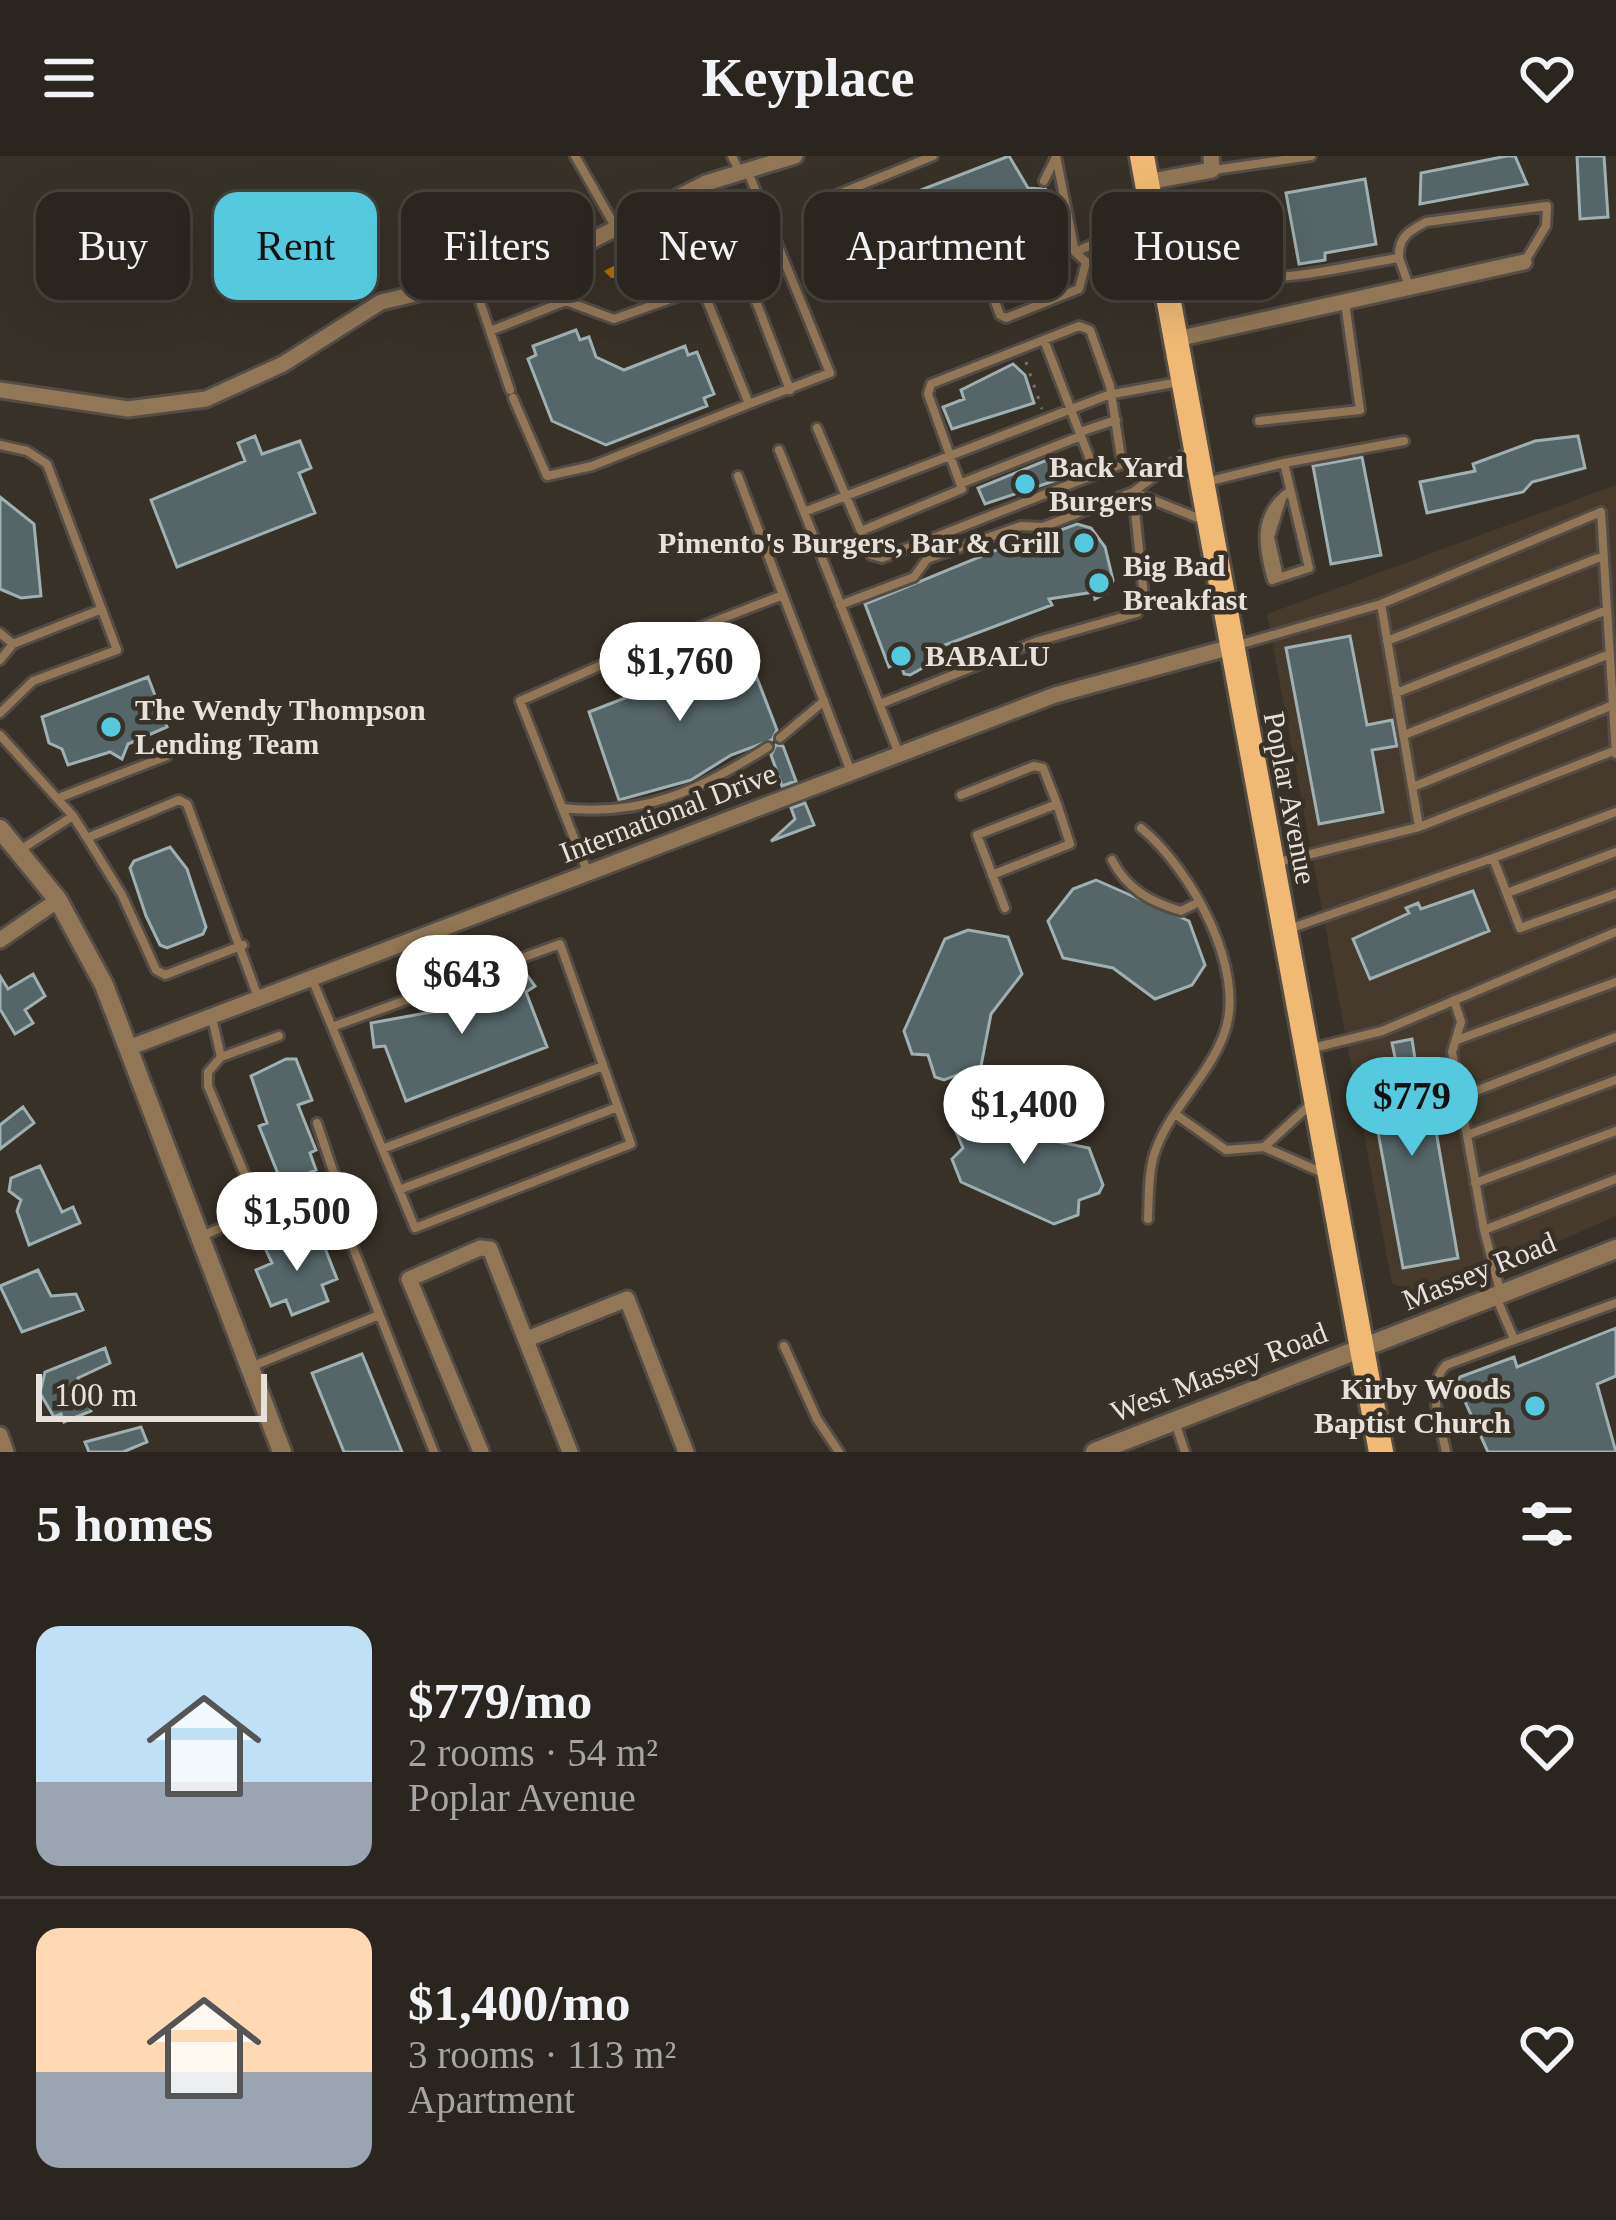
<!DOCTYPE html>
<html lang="en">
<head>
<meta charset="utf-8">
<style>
  :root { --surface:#2a251e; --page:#36312b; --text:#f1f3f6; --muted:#a5a5a4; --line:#46423c; --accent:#55cadf }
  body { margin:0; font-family:"Times New Roman",serif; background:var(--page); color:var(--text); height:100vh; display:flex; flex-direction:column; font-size:45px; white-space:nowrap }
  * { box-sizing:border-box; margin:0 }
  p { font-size:39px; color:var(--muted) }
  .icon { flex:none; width:66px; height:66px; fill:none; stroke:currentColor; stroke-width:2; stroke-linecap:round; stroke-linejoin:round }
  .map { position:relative; height:1296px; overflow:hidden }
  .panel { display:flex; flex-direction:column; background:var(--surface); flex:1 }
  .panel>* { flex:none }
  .top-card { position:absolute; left:36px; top:36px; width:1545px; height:108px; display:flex; gap:24px }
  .scale { position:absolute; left:36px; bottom:30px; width:231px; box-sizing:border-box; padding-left:12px; border:6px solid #e6e1db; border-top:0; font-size:33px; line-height:42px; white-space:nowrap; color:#e6e1db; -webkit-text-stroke:9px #383128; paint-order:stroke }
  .price { position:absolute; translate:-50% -102px; padding:0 27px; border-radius:42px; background:#fff; color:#222; font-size:39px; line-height:78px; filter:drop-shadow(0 3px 6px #0008) }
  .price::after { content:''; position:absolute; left:50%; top:72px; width:36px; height:27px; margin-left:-18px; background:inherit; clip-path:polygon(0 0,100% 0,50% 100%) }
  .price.on { background:var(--accent); color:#111 }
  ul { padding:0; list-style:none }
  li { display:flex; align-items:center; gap:36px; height:300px; padding:0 36px }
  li+li { border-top:3px solid var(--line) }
  li span { display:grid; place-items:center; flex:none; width:336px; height:240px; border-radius:24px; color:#555 }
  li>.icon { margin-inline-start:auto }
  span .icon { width:144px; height:144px; fill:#fffc; stroke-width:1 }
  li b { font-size:51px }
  h2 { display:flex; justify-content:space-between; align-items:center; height:144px; padding:0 36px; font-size:51px }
  .tag { padding:0 42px; border-radius:24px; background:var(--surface); box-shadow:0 12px 48px #0002,0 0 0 3px var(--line); font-size:42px; line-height:108px }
  .tag.on { background:var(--accent); color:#111 }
  header { display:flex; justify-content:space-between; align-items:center; height:156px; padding:0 36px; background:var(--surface); font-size:54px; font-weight:600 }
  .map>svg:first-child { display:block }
  .built { fill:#463a2c }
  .water { fill:#ae7204 }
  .building { fill:#566568; stroke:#9fb0b3; stroke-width:3 }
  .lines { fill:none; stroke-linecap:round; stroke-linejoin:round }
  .service-casing { stroke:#544d45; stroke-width:14 }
  .minor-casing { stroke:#544d45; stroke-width:21 }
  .tertiary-casing { stroke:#544d45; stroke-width:24 }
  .primary-casing { stroke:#544d45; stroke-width:30 }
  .path { stroke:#767068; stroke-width:3; stroke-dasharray:3 9; stroke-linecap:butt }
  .service { stroke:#917756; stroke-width:8 }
  .minor { stroke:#917756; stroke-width:15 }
  .tertiary { stroke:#917756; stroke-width:18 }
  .primary { stroke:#f0ba74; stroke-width:24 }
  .poi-dot { fill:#55cadf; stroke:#383128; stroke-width:4.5 }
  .labels { text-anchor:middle; stroke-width:9; stroke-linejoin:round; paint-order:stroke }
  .poi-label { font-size:30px; font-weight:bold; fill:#e6e1db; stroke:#383128; text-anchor:start }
  .street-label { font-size:30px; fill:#e6e1db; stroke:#383128 }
</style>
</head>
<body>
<header><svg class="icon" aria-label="menu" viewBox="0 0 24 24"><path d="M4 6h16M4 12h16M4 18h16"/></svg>Keyplace<svg class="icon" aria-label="heart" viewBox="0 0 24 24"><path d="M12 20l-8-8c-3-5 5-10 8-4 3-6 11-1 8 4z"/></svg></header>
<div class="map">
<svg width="1616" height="1296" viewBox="0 0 1616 1296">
  <rect width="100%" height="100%" fill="#383128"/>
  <path class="built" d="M1616,329V1060L1444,1136L1415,1134L1392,1128L1267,458Z"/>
  <path class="water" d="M719,56L729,59L737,74L625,121L611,122L604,115Z"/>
  <path class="building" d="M1009,0L1028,32L1045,33L1033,56L1056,125L1028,136L1026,129L1016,133L988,54L860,107L856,97L850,100L839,72L843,64Z
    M1507,0H1515L1527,28L1420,48L1421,17Z
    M1577,0H1604L1608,61L1580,63Z
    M1365,23L1376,88L1325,97V104L1299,108L1286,37Z
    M576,174L580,184L589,181L596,201L624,214L685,190L688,199L697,196L714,238L704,242L707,250L606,289L552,265L528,203L536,199L533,190Z
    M1013,208L1025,219L1034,247L952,273L943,251L964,243L961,234Z
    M255,280L262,298L300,285L311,312L299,317L315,357L177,411L151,344L245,305L238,287Z
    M1578,280L1585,312L1532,326L1523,336L1427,357L1420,326L1475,315L1473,308L1535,285Z
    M1362,301L1381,399L1331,408L1313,310Z
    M1052,302L1060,323L985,348L978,332Z
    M0,341L34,368L41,440L21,442L0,433Z
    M1077,368L1091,372L1105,391L1113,424L1107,437L1095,443L1094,436L1049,443L1052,449L929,495L937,504L910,519L904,518L900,506L889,511L865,448L1023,383L1025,387Z
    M1350,480L1367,569L1392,564L1397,590L1372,594L1383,656L1319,668L1286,492Z
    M652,481L649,492L659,496L668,518L734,500L745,527L757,522L777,574L772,584L731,599L691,624L619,644L589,556L648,533L651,526L641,501L646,491L637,485Z
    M148,521L167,571L128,588L122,603L110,596L68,609L62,593L49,587L42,561Z
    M776,589L783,590L796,625L782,630L771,599Z
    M805,647L814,669L771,685L795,663L791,652Z
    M170,691L187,713L206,771L203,778L167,792L160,789L146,760L130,712L134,705Z
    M1096,724L1189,765L1205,809L1192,829L1155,843L1113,812L1063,802L1048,765L1073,733Z
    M1473,735L1489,775L1370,823L1353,783L1409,757L1406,752L1418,747L1421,753Z
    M968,774L1008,781L1022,818L991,858L981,910L944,924L935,921L928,899L912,898L904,875L945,783Z
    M521,811L535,830L526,836L547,891L406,945L385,890L374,891L371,867L437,855L435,850L463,841L464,845Z
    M33,818L45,840L25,854L33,867L15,878L0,853V820L8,833Z
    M1412,883L1415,903L1424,906L1458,1102L1403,1112L1366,911L1396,906L1392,887Z
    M286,903H296L312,944L298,949L316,994L310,997L316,1014L282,1028L259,970L267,967L251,920Z
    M23,951L34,967L0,993V969Z
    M996,951L1035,981L1089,992L1103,1029L1099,1037L1079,1044L1078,1059L1054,1068L961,1026L952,1003L963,992L955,973L959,964Z
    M40,1010L62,1056L73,1051L80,1067L29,1089L17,1055L21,1044L9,1035L11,1022Z
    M302,1077L308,1093L323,1087L337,1123L322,1129L328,1145L292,1159L286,1144L271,1150L256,1114L272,1107L265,1092Z
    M38,1114L51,1140L76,1138L83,1154L22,1176L0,1130Z
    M1616,1172V1220L1597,1228L1616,1296H1488L1457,1228L1460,1221L1514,1201L1517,1211Z
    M105,1192L110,1207L78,1222L91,1255L64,1266L61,1258L54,1261L40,1237L45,1216Z
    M362,1198L378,1237L402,1296H344L312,1217Z
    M141,1271L147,1286L123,1296H89L85,1286Z"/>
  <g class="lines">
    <defs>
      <path id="service" d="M575,0L616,72
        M732,0L739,15
        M933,0L819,46L850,129L963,89L980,105L1000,159L1006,162L1079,133L1086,106
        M1056,0L1075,96
        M1214,14L1311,0
        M748,16L830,217L749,248
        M1044,25L1055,3
        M1049,40L1065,56
        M1144,48L1110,81L1075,96L1086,106L1124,113L1163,135
        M1399,102C1398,81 1409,75 1426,66L1547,50L1546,70L1525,105
        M744,114L790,234
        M1278,118L1266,53L1257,47L1228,55L1224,63L1240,118C1271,130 1362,107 1399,102L1409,130
        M473,125L510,234
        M702,132L781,97
        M490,175L566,145L614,163L702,132L749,248L592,310L547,320L513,242
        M1044,184L1096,319
        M1259,265L1360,254L1345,147
        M817,272L871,399L882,402L1122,308L1110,230L1090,174L1079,170L931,228L928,238L962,333L861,375
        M1080,276L1116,264
        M0,289L27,295L47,308L117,494L33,525L0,557
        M779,294L804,356L1108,239L1179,226
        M1284,307L1404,285
        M738,320L783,439
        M1210,325L1284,307L1309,412L1272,424C1262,389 1257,358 1290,335
        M962,327L1081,280
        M1133,336L1203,364
        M1133,336L1192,293
        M804,356L899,598
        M1279,421L1270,381L1282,342
        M1381,448L1601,356L1616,598
        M840,449L914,421L927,403L1021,370L1043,371L1133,336L1144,441L1137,457L1038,485L880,548
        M0,477L13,488L0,504
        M1387,485L1603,400
        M13,488L102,453
        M656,488L783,439L851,616
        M1238,489L1381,448L1419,671L1279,706
        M1396,537L1607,454
        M0,579L73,660
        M1404,579L1610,498
        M780,582L824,545
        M1413,631L1613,549
        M961,639L1034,610L1043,612L1057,648L977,679L1005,752
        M61,641L167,600
        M562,652C646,661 698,634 768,591
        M1419,671L1616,594
        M1141,672C1190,712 1248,814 1224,878C1208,922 1168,954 1154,999C1148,1019 1149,1042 1148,1063
        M87,682L122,739L156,814L165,819L243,789
        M20,694L73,660L87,682L179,644L187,648L258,841
        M1493,702L1616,656
        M1112,704C1127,733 1150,746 1181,755L1199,746
        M587,715L520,545L638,493
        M992,719L1070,688L1057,648
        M1507,737L1616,696
        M439,774L447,810L444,829
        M1286,774L1493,702L1520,772L1616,738
        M414,784L444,829
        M560,788L631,988L415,1072L332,871Z
        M312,823L332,871
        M1454,844L1461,866L1452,896L1484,1074
        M1457,884L1616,826
        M1309,893L1382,875L1616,776
        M221,901L279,880
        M1460,941L1616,881
        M1311,948L1264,991L1323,1017
        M1175,958L1226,994L1264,991
        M1467,979L1616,924
        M382,993L603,910
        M1475,1027L1616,975
        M399,1034L618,951
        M260,1055L335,1021L317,967
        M340,1059L434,1296
        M202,1080L260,1055L208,930V916L221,901L212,862
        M1501,1139L1484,1074L1616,1023
        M1496,1141L1514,1183
        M784,1190L817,1263L839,1296
        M253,1210L379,1159
        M1176,1269L1185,1296
        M1446,1296C1441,1268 1425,1231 1446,1209L1616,1147"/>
      <path id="minor" d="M1147,26L1212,14L1211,0
        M1172,184L1524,106
        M0,234L128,253L206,243L283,208L381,146L547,107L706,27L795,0
        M0,784L58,744
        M131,891L1055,539L1231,491
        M527,1183L627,1143L686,1296
        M0,1279L6,1296
        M481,1296L409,1123L480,1092L490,1093L570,1296"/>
      <path id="tertiary" d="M0,673L58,744L104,829L282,1296
        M1095,1296L1616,1093"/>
      <path id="primary" d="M1142,0L1381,1296"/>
    </defs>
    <use href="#service" class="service-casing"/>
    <use href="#minor" class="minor-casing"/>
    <use href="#tertiary" class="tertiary-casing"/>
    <use href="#primary" class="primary-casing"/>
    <path class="path" d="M1026,206L1042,253"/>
    <use href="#service" class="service"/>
    <use href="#minor" class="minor"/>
    <use href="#tertiary" class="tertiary"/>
    <use href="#primary" class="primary"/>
  </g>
  <g class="poi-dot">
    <circle cx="1025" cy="328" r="12"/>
    <circle cx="1084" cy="387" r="12"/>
    <circle cx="1099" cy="427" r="12"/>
    <circle cx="901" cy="500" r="12"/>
    <circle cx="111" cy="571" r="12"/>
    <circle cx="1535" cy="1250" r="12"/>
  </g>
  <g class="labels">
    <g class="poi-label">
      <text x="1049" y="321">Back Yard<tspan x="1049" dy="34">Burgers</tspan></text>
      <text x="1060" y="397" text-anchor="end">Pimento's Burgers, Bar &amp; Grill</text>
      <text x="1123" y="420">Big Bad<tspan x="1123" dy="34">Breakfast</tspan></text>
      <text x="925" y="510">BABALU</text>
      <text x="135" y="564">The Wendy Thompson<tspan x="135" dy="34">Lending Team</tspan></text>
      <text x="1511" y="1243" text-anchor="end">Kirby Woods<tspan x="1511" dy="34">Baptist Church</tspan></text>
    </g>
    <g class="street-label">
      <text transform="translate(1290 642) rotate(79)" y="10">Poplar Avenue</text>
      <text transform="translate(668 657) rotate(-21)" y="10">International Drive</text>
      <text transform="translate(1479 1115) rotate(-22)" y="10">Massey Road</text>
      <text transform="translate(1219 1216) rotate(-21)" y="10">West Massey Road</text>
    </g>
  </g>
</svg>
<div class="scale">100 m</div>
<b class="price" style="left:680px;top:568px">$1,760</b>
<b class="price" style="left:462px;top:881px">$643</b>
<b class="price on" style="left:1412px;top:1003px">$779</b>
<b class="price" style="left:1024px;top:1011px">$1,400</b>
<b class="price" style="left:297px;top:1118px">$1,500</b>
<div class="top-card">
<a class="tag">Buy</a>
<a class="tag on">Rent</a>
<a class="tag">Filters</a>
<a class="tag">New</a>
<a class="tag">Apartment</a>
<a class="tag">House</a>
</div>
</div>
<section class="panel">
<h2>5 homes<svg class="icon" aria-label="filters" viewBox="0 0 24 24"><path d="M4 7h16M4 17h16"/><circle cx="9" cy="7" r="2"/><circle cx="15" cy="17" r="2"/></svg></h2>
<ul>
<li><span style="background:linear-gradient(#bfe0f5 65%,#9aa5b1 0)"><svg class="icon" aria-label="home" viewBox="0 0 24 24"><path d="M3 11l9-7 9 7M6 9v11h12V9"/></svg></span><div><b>$779/mo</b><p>2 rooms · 54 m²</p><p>Poplar Avenue</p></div><svg class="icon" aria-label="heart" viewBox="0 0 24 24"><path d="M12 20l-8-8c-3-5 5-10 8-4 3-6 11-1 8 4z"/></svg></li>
<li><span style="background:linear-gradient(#ffd9b3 60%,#9aa5b1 0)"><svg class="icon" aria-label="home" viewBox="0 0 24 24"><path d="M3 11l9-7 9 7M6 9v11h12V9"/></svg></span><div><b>$1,400/mo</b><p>3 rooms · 113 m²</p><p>Apartment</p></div><svg class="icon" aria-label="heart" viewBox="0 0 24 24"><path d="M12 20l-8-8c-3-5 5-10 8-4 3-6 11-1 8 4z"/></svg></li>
</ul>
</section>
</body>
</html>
